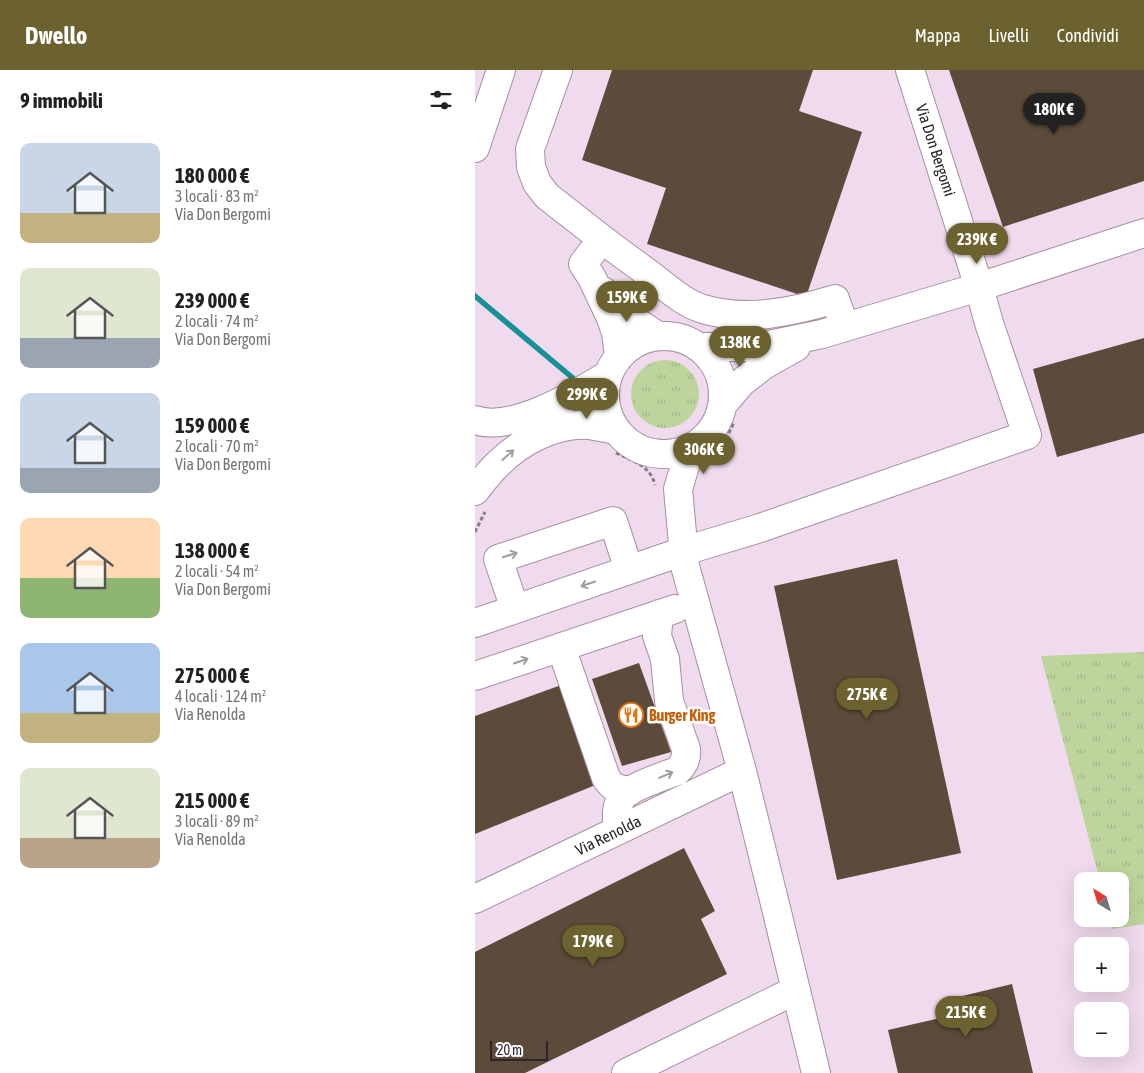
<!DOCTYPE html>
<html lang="it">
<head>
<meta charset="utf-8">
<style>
  :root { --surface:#fff; --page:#f2f2f2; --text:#202124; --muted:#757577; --accent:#6c622f }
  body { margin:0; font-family:"Asap Condensed",sans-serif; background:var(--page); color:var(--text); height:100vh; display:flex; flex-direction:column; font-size:19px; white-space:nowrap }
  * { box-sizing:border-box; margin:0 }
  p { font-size:16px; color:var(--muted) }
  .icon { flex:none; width:28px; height:28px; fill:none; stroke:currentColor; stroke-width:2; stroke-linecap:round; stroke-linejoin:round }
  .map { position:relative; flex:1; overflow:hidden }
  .panel { display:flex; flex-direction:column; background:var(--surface); width:475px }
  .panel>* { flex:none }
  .needle { width:32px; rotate:323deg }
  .tools { position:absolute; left:599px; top:802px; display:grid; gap:10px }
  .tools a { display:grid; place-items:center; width:55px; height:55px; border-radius:10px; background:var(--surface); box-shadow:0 5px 20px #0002; font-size:25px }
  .scale { position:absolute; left:15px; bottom:12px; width:58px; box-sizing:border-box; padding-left:5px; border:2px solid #2c242b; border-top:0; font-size:14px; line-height:18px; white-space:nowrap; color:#2c242b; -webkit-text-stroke:4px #fff; paint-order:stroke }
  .price { position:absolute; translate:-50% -42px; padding:0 11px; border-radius:18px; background:var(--accent); color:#fff; font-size:16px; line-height:32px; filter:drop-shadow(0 1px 2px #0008) }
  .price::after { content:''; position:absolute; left:50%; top:30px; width:15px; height:11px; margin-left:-8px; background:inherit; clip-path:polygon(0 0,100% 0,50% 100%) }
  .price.selected { background:#222; color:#fff }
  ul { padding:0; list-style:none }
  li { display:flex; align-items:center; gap:15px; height:125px; padding:0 20px }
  li span { display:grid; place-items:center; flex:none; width:140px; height:100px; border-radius:10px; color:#555 }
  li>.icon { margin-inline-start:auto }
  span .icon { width:60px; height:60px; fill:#fffc; stroke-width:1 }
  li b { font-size:21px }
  h2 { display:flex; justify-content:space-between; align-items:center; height:60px; padding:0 20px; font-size:21px }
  header { display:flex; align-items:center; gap:30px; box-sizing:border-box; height:70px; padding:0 25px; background:var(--accent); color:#fff }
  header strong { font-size:24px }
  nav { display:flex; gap:28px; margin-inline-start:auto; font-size:18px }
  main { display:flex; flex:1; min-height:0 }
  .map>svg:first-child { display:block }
  .grass { fill:url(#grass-tufts) }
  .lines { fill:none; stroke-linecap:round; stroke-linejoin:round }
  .stream { stroke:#189098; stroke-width:5.5 }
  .building { fill:#5c4b3a }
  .minor-casing { stroke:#a490a2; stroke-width:30 }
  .major-casing { stroke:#a490a2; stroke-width:30 }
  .path { stroke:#887a87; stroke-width:3; stroke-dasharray:4 2.5; stroke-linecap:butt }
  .minor { stroke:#fff; stroke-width:28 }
  .major { stroke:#fff; stroke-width:28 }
  .oneway { stroke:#a09ca0 }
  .labels { text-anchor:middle; stroke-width:5; stroke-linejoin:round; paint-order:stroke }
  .street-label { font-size:16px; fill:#2c242b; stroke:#fff }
  .food-label { font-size:16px; font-weight:bold; fill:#c56008; stroke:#fff; text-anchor:start }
</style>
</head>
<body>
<header>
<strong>Dwello</strong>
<nav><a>Mappa</a><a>Livelli</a><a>Condividi</a></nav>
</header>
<main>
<section class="panel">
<h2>9 immobili<svg class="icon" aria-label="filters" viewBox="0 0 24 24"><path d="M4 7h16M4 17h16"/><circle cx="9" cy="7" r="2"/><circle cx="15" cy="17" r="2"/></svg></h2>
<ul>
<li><span style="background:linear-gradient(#c9d6e8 70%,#c2b280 0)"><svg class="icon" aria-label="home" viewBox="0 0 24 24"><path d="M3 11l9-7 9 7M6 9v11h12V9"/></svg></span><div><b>180 000 €</b><p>3 locali · 83 m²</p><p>Via Don Bergomi</p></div></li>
<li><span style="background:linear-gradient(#dfe7d0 70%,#9aa5b1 0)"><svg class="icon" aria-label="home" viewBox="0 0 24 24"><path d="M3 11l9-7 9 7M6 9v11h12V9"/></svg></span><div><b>239 000 €</b><p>2 locali · 74 m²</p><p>Via Don Bergomi</p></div></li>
<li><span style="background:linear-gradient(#c9d6e8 75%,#9aa5b1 0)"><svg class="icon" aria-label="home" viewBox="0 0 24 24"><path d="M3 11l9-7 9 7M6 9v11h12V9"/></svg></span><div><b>159 000 €</b><p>2 locali · 70 m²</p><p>Via Don Bergomi</p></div></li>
<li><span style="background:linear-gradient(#ffd9b3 60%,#8fb573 0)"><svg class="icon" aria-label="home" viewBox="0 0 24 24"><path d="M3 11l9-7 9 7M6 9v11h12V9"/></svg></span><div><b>138 000 €</b><p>2 locali · 54 m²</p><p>Via Don Bergomi</p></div></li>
<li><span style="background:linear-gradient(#a9c7e8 70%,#c2b280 0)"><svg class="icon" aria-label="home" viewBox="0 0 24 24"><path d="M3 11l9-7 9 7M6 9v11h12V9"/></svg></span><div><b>275 000 €</b><p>4 locali · 124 m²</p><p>Via Renolda</p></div></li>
<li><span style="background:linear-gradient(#dfe7d0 70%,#b9a48a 0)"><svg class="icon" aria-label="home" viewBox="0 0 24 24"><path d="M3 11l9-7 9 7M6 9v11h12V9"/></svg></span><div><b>215 000 €</b><p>3 locali · 89 m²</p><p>Via Renolda</p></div></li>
</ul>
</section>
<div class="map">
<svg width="669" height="1003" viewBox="0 0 669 1003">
  <defs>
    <pattern id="grass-tufts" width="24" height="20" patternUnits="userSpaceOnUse" patternTransform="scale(1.25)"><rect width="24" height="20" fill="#bdd59c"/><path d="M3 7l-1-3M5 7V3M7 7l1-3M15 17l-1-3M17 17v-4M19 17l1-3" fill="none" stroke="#a3b787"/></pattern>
  </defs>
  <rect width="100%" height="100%" fill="#f0daee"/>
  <path class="grass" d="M156 324a34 34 0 1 1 68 0a34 34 0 1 1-68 0Z
    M669,582V854L637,859L634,849H645V811H625L566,586Z"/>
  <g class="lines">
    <path class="stream" d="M0,226L99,309"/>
  </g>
  <path class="building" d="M137,0H338L324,41L387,62L331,227L172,174L191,118L107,90Z
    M474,0H669V111L528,157Z
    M669,268V363L582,387L558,299Z
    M422,489L486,783L362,810L299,516Z
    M164,593L196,682L147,696L117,609Z
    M89,614L123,714L0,764V646Z
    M209,778L240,841L226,849L252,904L50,1003H0V882Z
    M537,914L558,1003H423L413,960L474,946L471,930Z"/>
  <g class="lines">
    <defs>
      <path id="minor" d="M83,0L55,79L56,97L62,113L72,126L127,169L108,194L117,208L136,248L141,263L144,286
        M127,169C145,183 164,196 182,210C196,221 211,234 228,239C271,252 318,242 360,229L370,257
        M128,221L145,239L163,253L183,266
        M130 325a59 59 0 1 1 118 0a59 59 0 1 1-118 0Z
        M225,277H275L294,275L347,264L504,217L669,163
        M249,333L267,312L289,295L321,277
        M0,350C37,363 101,324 133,305
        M221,375L212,389L203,419L210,496L267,701L301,838L341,1003
        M0,421C7,412 14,402 23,394C46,371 80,353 114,355C123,356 132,358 141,360
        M40,539L23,489L138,451L154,500
        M0,553L209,481L285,458L552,365L514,253L504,217L435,0
        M86,577L131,708C138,719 143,719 155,721
        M0,606L200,539
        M143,760C142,750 140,738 146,729C152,718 189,706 202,701C209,695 212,688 211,679L194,631L190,589L182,566L184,544
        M0,829L267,701
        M151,1003L321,920"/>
      <path id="major" d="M0,78L26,0"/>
    </defs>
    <use href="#minor" class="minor-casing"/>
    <use href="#major" class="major-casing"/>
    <path class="path" d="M243,379L250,372L259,352
      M141,383C158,391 175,395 180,415
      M0,462L10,442"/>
    <use href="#minor" class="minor"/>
    <use href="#major" class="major"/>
  </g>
  <defs><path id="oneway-shaft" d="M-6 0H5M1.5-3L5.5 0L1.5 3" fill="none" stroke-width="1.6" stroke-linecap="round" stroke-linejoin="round" transform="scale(1.25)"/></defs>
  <g class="oneway">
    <use href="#oneway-shaft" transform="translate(33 385) rotate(-41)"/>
    <use href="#oneway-shaft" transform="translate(35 485) rotate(-18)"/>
    <use href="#oneway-shaft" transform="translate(113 514) rotate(161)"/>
    <use href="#oneway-shaft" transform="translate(46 591) rotate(-19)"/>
    <use href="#oneway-shaft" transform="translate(191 705) rotate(-23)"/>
  </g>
  <defs>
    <symbol id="restaurant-ring" viewBox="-11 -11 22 22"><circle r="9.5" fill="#fff" stroke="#e8710a" stroke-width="1.5"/><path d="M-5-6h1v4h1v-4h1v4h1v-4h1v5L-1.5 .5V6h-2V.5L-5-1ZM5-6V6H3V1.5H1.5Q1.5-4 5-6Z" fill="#e8710a"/></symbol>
  </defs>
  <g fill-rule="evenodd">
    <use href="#restaurant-ring" x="142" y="631" width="28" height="28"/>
  </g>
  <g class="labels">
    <g class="street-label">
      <text transform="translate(461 80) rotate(72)" y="6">Via Don Bergomi</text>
      <text transform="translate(133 765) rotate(-26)" y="6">Via Renolda</text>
    </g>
    <g class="food-label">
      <text x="174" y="651">Burger King</text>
    </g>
  </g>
</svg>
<div class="tools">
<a><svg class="needle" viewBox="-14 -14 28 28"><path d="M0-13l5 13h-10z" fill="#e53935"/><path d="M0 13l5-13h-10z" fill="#757577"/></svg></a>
<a>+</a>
<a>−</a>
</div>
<div class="scale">20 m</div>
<b class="price selected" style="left:579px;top:65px">180K €</b>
<b class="price" style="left:502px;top:195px">239K €</b>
<b class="price" style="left:152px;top:253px">159K €</b>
<b class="price" style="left:265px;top:298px">138K €</b>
<b class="price" style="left:112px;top:350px">299K €</b>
<b class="price" style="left:229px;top:405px">306K €</b>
<b class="price" style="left:392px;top:650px">275K €</b>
<b class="price" style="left:118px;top:897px">179K €</b>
<b class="price" style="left:491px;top:968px">215K €</b>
</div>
</main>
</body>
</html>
